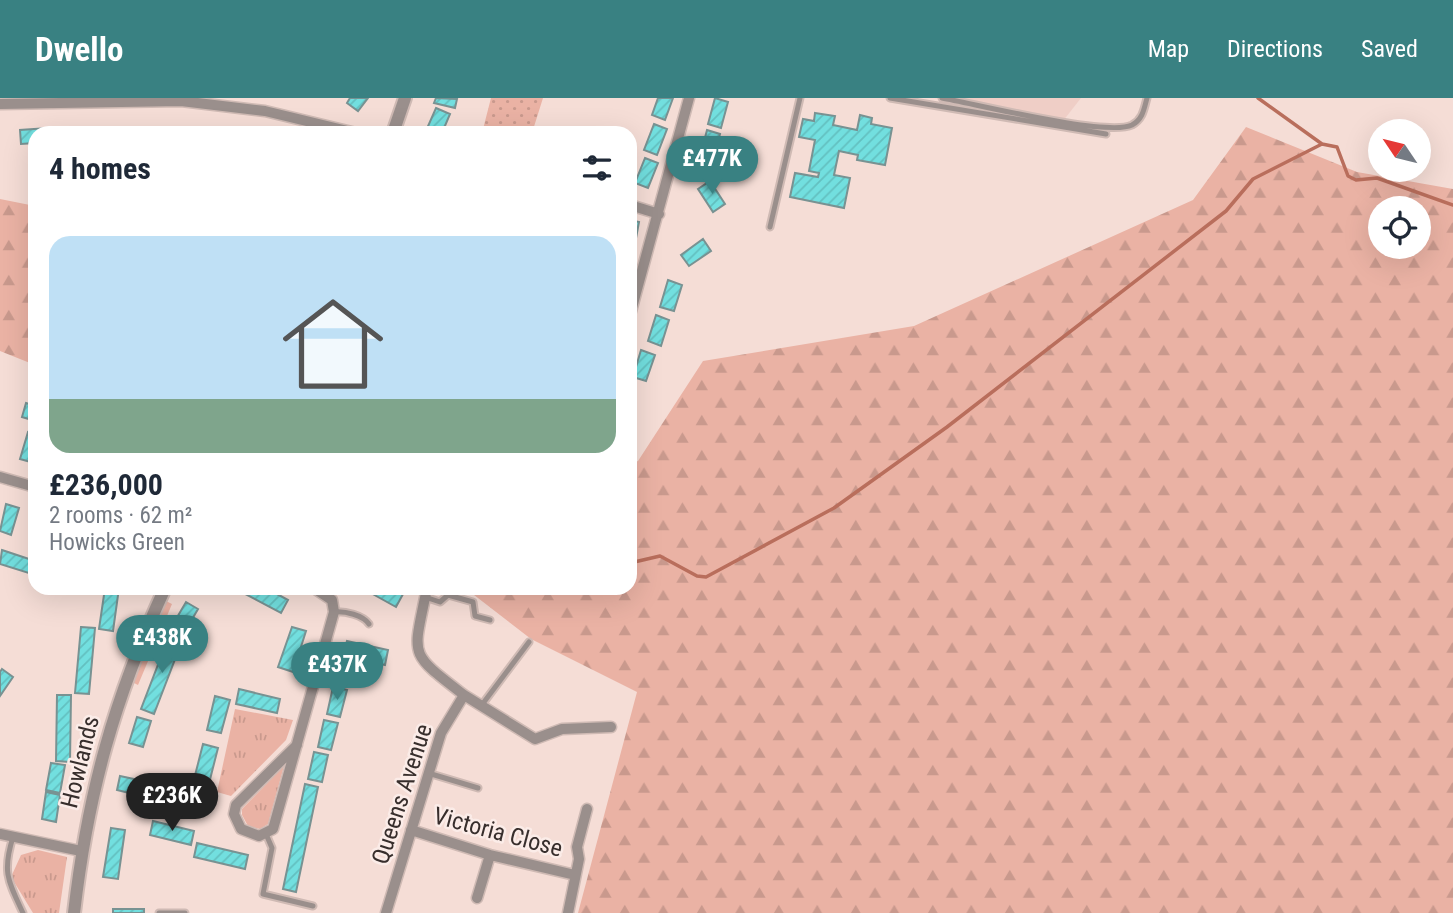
<!DOCTYPE html>
<html lang="en">
<head>
<meta charset="utf-8">
<style>
  :root { --surface:#fff; --page:#f2f2f3; --text:#1f2937; --muted:#747a83; --accent:#398182 }
  body { margin:0; font-family:"Roboto Condensed",sans-serif; background:var(--page); color:var(--text); height:100vh; display:flex; flex-direction:column; font-size:26px; white-space:nowrap }
  * { box-sizing:border-box; margin:0 }
  p { font-size:23px; color:var(--muted) }
  .icon { flex:none; width:38px; height:38px; fill:none; stroke:currentColor; stroke-width:2; stroke-linecap:round; stroke-linejoin:round }
  .map { position:relative; flex:1; overflow:hidden }
  .side { position:absolute; left:28px; top:28px; width:609px; height:469px; display:flex; flex-direction:column; background:var(--surface); border-radius:21px; box-shadow:0 7px 28px #0002 }
  .side>* { flex:none }
  .needle { width:46px; rotate:305deg }
  .fabs { position:absolute; left:1368px; top:21px; display:grid; gap:14px }
  .fabs a { display:grid; place-items:center; width:63px; height:63px; border-radius:50%; background:var(--surface); box-shadow:0 7px 28px #0002; font-size:35px }
  .price { position:absolute; translate:-50% -60px; padding:0 16px; border-radius:24px; background:var(--accent); color:#fff; font-size:23px; line-height:46px; filter:drop-shadow(0 2px 4px #0008) }
  .price::after { content:''; position:absolute; left:50%; top:42px; width:21px; height:16px; margin-left:-10px; background:inherit; clip-path:polygon(0 0,100% 0,50% 100%) }
  .price.selected { background:#222; color:#fff }
  ul { padding:0; list-style:none }
  li { display:grid; align-content:center; gap:14px; height:371px; padding:0 21px }
  li span { display:grid; place-items:center; height:217px; border-radius:21px; color:#555 }
  li>.icon { margin-inline-start:auto }
  span .icon { width:126px; height:126px; fill:#fffc; stroke-width:1 }
  li b { font-size:30px }
  h2 { display:flex; justify-content:space-between; align-items:center; height:84px; padding:0 21px; font-size:30px }
  header { display:flex; align-items:center; gap:42px; box-sizing:border-box; height:98px; padding:0 35px; background:var(--accent); color:#fff }
  header strong { font-size:33px }
  nav { display:flex; gap:38px; margin-inline-start:auto; font-size:24px }
  .map>svg:first-child { display:block }
  .built { fill:#efcec6 }
  .grass { fill:url(#grass-tufts) }
  .forest { fill:url(#forest-firs); fill-rule:evenodd }
  .garden { fill:url(#garden-dots) }
  .lines { fill:none; stroke-linecap:round; stroke-linejoin:round }
  .stream { stroke:#b96e5c; stroke-width:3.5 }
  .building { fill:url(#building-hatch); stroke:#789292; stroke-width:2 }
  .service-casing { stroke:#cfbab4; stroke-width:9 }
  .minor-casing { stroke:#cfbab4; stroke-width:13 }
  .tertiary-casing { stroke:#cfbab4; stroke-width:16 }
  .service { stroke:#9a8f8c; stroke-width:5 }
  .minor { stroke:#9a8f8c; stroke-width:10 }
  .tertiary { stroke:#9a8f8c; stroke-width:12 }
  .labels { text-anchor:middle; stroke-width:5; stroke-linejoin:round; paint-order:stroke }
  .street-label { font-size:24px; fill:#372e2c; stroke:#fbece8 }
</style>
</head>
<body>
<header>
<strong>Dwello</strong>
<nav><a>Map</a><a>Directions</a><a>Saved</a></nav>
</header>
<div class="map">
<svg width="1453" height="815" viewBox="0 0 1453 815">
  <defs>
    <pattern id="grass-tufts" width="24" height="20" patternUnits="userSpaceOnUse" patternTransform="scale(1.75)"><rect width="24" height="20" fill="#eab2a4"/><path d="M3 7l-1-3M5 7V3M7 7l1-3M15 17l-1-3M17 17v-4M19 17l1-3" fill="none" stroke="#c9998d"/></pattern>
    <pattern id="forest-firs" width="22" height="20" patternUnits="userSpaceOnUse" patternTransform="scale(1.75)"><rect width="22" height="20" fill="#eab2a4"/><path d="M5 1l3.5 6h-7zM16 11l3.5 6h-7z" fill="#c9998d"/></pattern>
    <pattern id="garden-dots" width="8" height="8" patternUnits="userSpaceOnUse" patternTransform="scale(1.75)"><rect width="8" height="8" fill="#eab2a4"/><path d="M2 2h.1M6 6h.1" fill="none" stroke="#c9998d" stroke-width="1.8" stroke-linecap="round"/></pattern>
    <pattern id="building-hatch" width="6" height="6" patternUnits="userSpaceOnUse" patternTransform="scale(1.75)"><rect width="6" height="6" fill="#72dfdf"/><path d="M-1 1l2-2M0 6l6-6M5 7l2-2" fill="none" stroke="#63c0c0"/></pattern>
  </defs>
  <rect width="100%" height="100%" fill="#f5ddd6"/>
  <path class="built" d="M935,0H1081L1063,23Z"/>
  <path class="grass" d="M166,503L172,506L138,587L132,584Z
    M235,611L293,622L286,642L231,698L217,694Z
    M284,668L268,726L260,731L248,728L242,717V711Z
    M38,752L67,759L59,815H33L11,779L21,757Z"/>
  <path class="forest" d="M1246,29L1357,74L1453,91V815H578L637,594L531,541L465,490H630V366L638,363L703,263L914,228L1193,102ZM1381,110H1419V149H1381Z
    M0,101L35,108V267L0,253Z"/>
  <path class="garden" d="M491,0H543L532,35L506,29L500,35H482Z"/>
  <g class="lines">
    <path class="stream" d="M1258,0L1322,46L1337,49L1348,78L1356,82L1377,80L1453,107
      M630,465L660,458L697,478L706,479L834,410L947,329L1226,113L1253,81L1322,46"/>
  </g>
  <path class="building" d="M350,0H368L358,13L347,5Z
    M436,0L457,1L455,10L434,5Z
    M658,0H673L665,22L652,17Z
    M715,0L728,4L721,30L708,26Z
    M436,10L450,16L442,35H425Z
    M815,15L835,18L833,27L857,32L860,17L872,20L871,26L892,30L885,67L857,62L858,57L839,53L834,77L850,80L844,110L790,99L795,75L818,79L819,75L809,73L815,42L799,39L803,21L814,23Z
    M654,26L667,31L657,57L644,52Z
    M48,30V35H35V45L21,46L20,32Z
    M137,30V35H110L109,31Z
    M707,32L720,36L713,62L700,59Z
    M645,60L658,65L648,90L635,85Z
    M710,83L725,106L713,114L698,91Z
    M630,122L639,124L634,151L630,150Z
    M703,141L711,153L689,168L681,157Z
    M668,182L682,187L674,213L660,209Z
    M656,217L669,222L661,248L648,243Z
    M641,252L655,257L646,283L633,279Z
    M26,305L35,308V323L22,319Z
    M28,334L35,336L34,365L20,361Z
    M6,406L19,410L11,437L0,433Z
    M2,452L35,463V477L0,466Z
    M105,490H119L113,533L99,531Z
    M234,490H266L288,502L281,515Z
    M362,490H393L403,496L396,509Z
    M186,504L198,511L184,535L172,528Z
    M81,529L95,530L89,596L75,595Z
    M292,529L306,533L293,574L278,569Z
    M169,538L182,543L154,616L141,611Z
    M347,543L388,552L385,567L343,557Z
    M2,571L13,579L0,598V574Z
    M333,589L347,592L340,619L327,616Z
    M239,591L280,601L277,615L236,606Z
    M57,597H71L70,664L56,663Z
    M215,598L230,602L221,635L207,632Z
    M137,619L151,623L143,649L129,645Z
    M324,622L338,625L331,652L318,649Z
    M203,646L218,650L204,705L189,701Z
    M314,654L328,657L322,684L308,681Z
    M51,665L65,667L60,695L46,692Z
    M120,678L162,687L158,702L117,692Z
    M305,686L318,689L296,794L283,791Z
    M46,694L60,697L56,724L42,721Z
    M153,723L194,733L191,747L150,737Z
    M111,730L125,732L118,781L103,779Z
    M197,745L248,757L245,771L194,759Z
    M113,811H144V815H113Z"/>
  <g class="lines">
    <defs>
      <path id="service" d="M890,0L1106,36
        M942,0C976,6 1107,39 1132,27C1143,21 1144,11 1147,0
        M770,129L800,0
        M425,499L440,504L448,497L473,504L475,518L490,522
        M334,514C345,513 363,517 369,526
        M481,608L529,544
        M428,675L478,690
        M266,736L272,750L263,796L313,808
        M13,739C2,774 8,783 23,815
        M159,815H185"/>
      <path id="minor" d="M0,6L181,3L265,13L356,35
        M630,107L659,116
        M630,217L689,0
        M0,379L35,389
        M464,597L535,641L562,631L611,629
        M297,647L236,707L234,716L241,731L259,738L273,731L334,514L332,502L314,490
        M411,732L490,757L575,777
        M0,736L81,753
        M477,800L490,757
        M386,815L441,635L464,597C407,553 413,560 427,490
        M568,815L579,761L577,749L587,711"/>
      <path id="tertiary" d="M393,35L405,0
        M74,815C88,694 114,601 165,490"/>
    </defs>
    <use href="#service" class="service-casing"/>
    <use href="#minor" class="minor-casing"/>
    <use href="#tertiary" class="tertiary-casing"/>
    <use href="#service" class="service"/>
    <use href="#minor" class="minor"/>
    <use href="#tertiary" class="tertiary"/>
  </g>
  <g class="labels">
    <g class="street-label">
      <text transform="translate(80 664) rotate(-76)" y="8">Howlands</text>
      <text transform="translate(402 696) rotate(-72)" y="8">Queens Avenue</text>
      <text transform="translate(498 734) rotate(15)" y="8">Victoria Close</text>
    </g>
  </g>
</svg>
<div class="fabs">
<a><svg class="needle" viewBox="-14 -14 28 28"><path d="M0-13l5 13h-10z" fill="#e53935"/><path d="M0 13l5-13h-10z" fill="#747a83"/></svg></a>
<a><svg class="icon" aria-label="locate" viewBox="0 0 24 24"><circle cx="12" cy="12" r="6"/><path d="M12 2v4M12 18v4M2 12h4M18 12h4"/></svg></a>
</div>
<b class="price" style="left:712px;top:98px">£477K</b>
<b class="price" style="left:162px;top:577px">£438K</b>
<b class="price" style="left:337px;top:604px">£437K</b>
<b class="price selected" style="left:172px;top:735px">£236K</b>
<section class="side">
<h2>4 homes<svg class="icon" aria-label="filters" viewBox="0 0 24 24"><path d="M4 7h16M4 17h16"/><circle cx="9" cy="7" r="2"/><circle cx="15" cy="17" r="2"/></svg></h2>
<ul>
<li><span style="background:linear-gradient(#bfe0f5 75%,#7fa58c 0)"><svg class="icon" aria-label="home" viewBox="0 0 24 24"><path d="M3 11l9-7 9 7M6 9v11h12V9"/></svg></span><div><b>£236,000</b><p>2 rooms · 62 m²</p><p>Howicks Green</p></div></li>
</ul>
</section>
</div>
</body>
</html>
